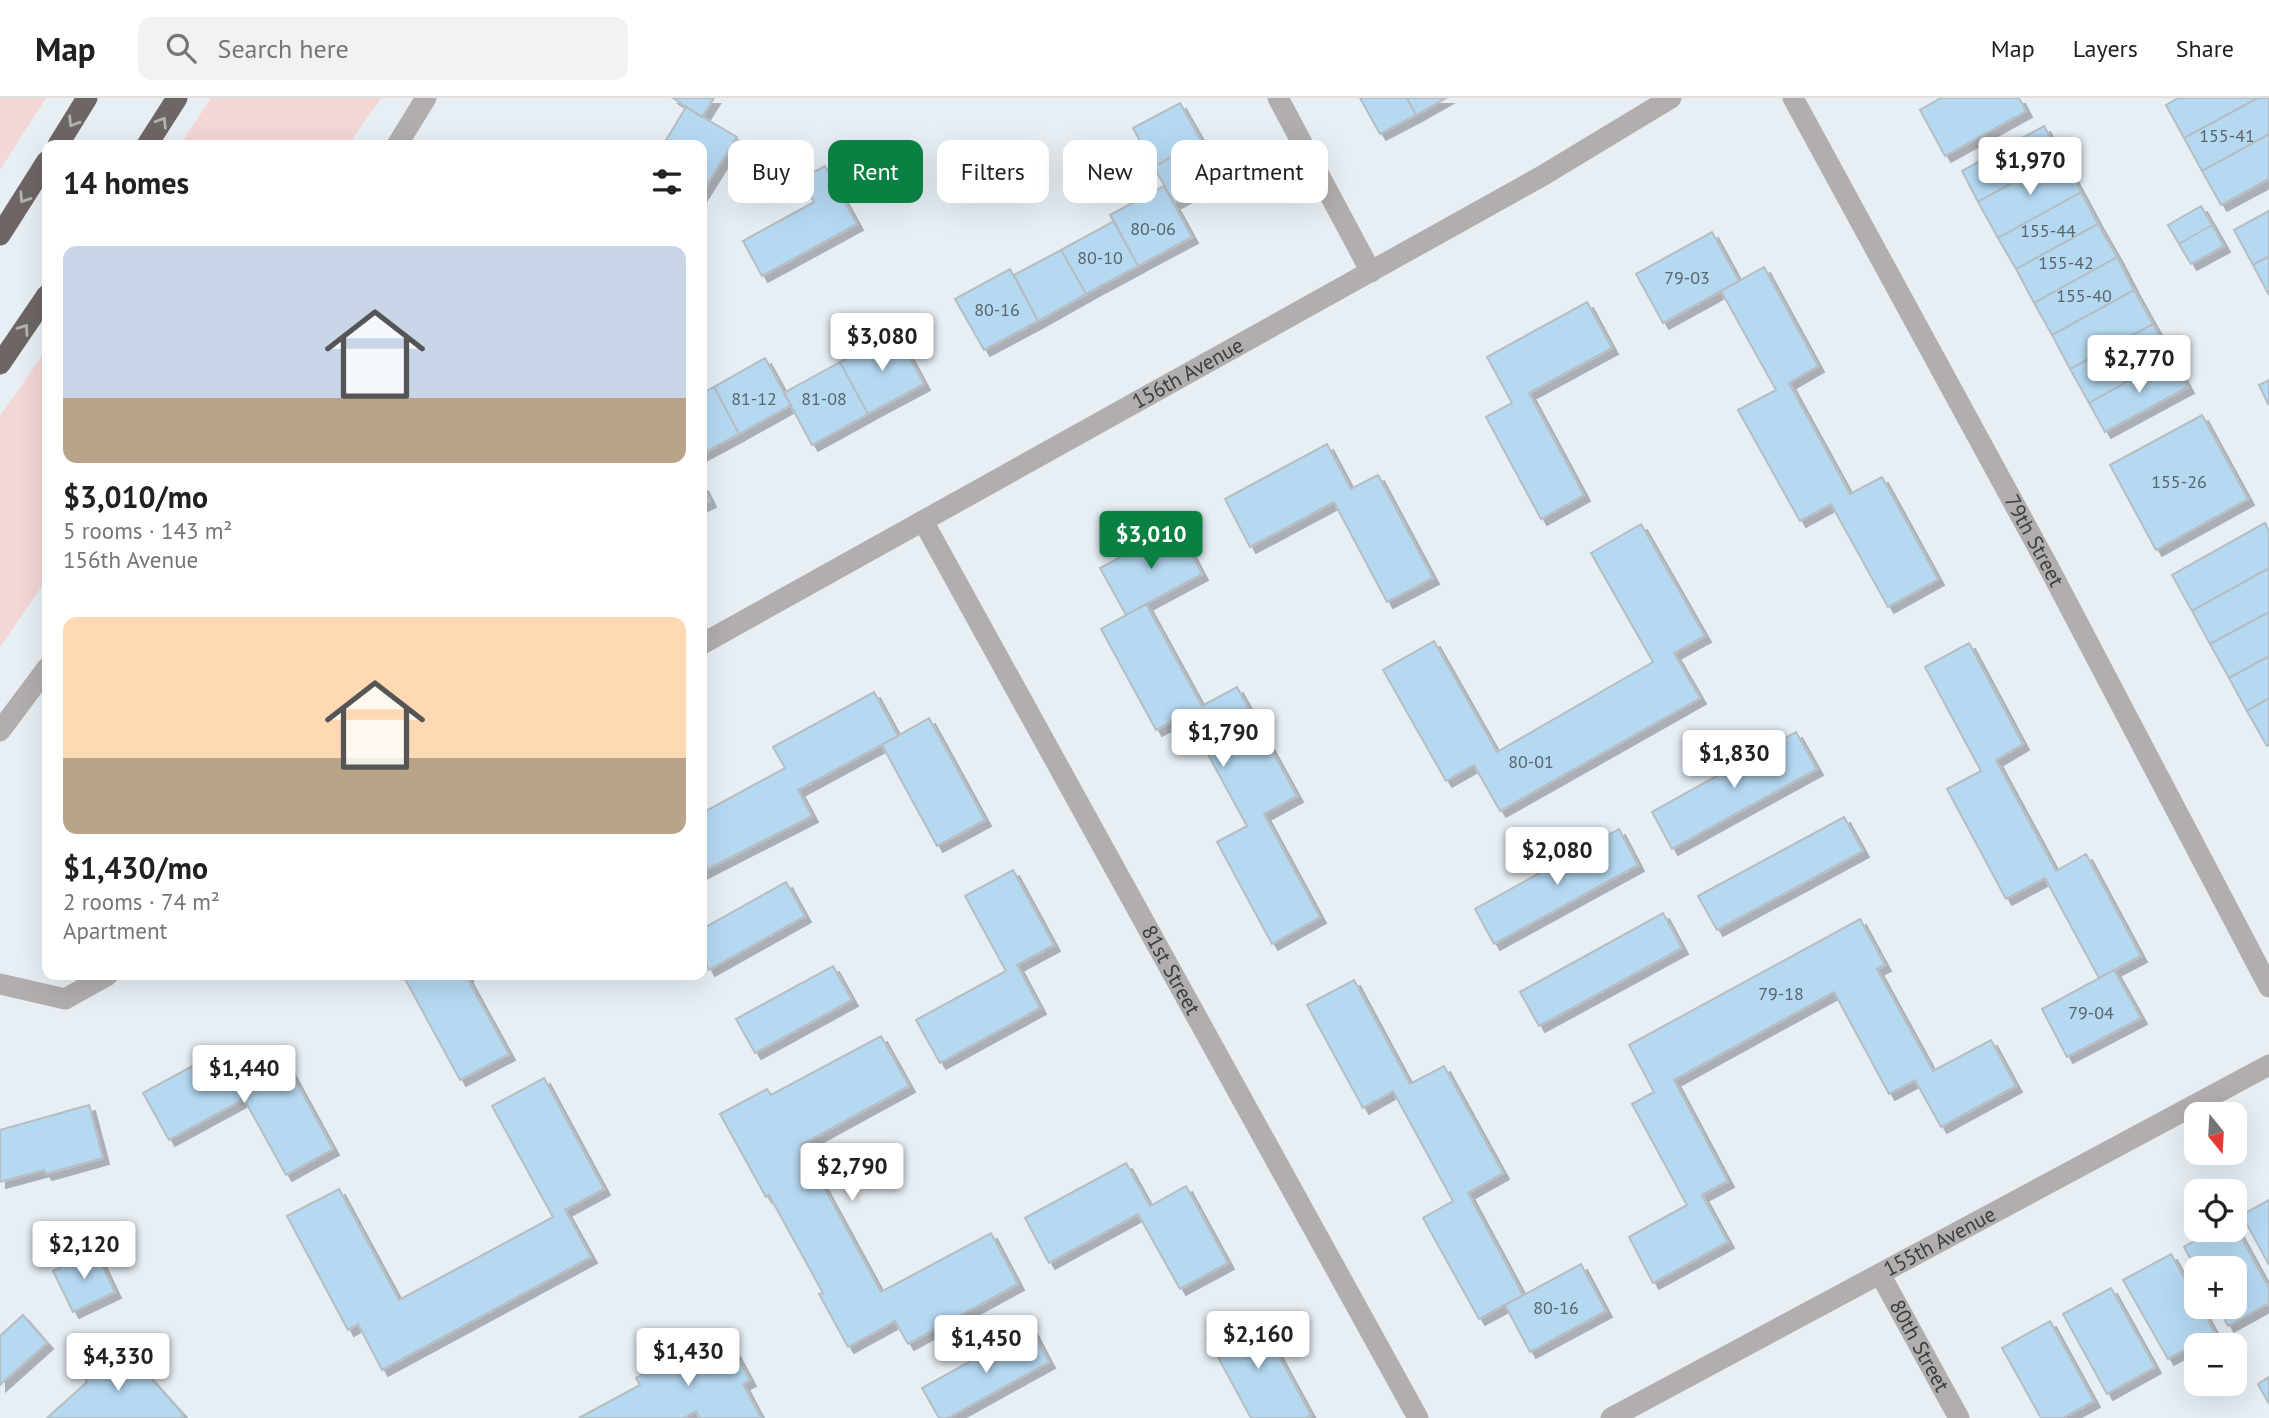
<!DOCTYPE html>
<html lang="en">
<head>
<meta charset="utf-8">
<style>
  :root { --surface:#fff; --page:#f2f2f2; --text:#202124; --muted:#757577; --line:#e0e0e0; --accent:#0b8043 }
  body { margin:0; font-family:"PT Sans",sans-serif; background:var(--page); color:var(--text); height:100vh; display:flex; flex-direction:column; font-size:26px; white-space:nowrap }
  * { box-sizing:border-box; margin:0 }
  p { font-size:23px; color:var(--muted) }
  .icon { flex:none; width:38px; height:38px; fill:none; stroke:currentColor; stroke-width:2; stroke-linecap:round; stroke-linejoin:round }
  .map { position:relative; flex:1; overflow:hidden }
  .panel { position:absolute; left:42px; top:42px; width:665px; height:840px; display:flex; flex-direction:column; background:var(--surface); border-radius:14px; box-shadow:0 7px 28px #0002 }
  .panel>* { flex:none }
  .top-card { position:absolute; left:728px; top:42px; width:665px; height:63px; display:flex; gap:14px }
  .needle { width:46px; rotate:162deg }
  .buttons { position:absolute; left:2184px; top:1004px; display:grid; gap:14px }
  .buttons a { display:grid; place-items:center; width:63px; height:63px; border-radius:14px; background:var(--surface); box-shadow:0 7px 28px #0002; font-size:35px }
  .price { position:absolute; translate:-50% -60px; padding:0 16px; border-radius:7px; background:#fff; color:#222; font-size:23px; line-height:46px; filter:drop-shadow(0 2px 4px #0008) }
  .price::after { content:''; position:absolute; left:50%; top:42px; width:21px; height:16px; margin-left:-10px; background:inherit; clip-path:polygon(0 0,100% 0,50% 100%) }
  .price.active { background:var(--accent); color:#fff }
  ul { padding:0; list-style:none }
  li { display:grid; align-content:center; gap:14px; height:371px; padding:0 21px }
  li span { display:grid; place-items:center; height:217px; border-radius:14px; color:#555 }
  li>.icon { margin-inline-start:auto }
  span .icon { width:126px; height:126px; fill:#fffc; stroke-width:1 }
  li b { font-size:30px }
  h2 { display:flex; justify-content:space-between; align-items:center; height:84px; padding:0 21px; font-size:30px }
  .chip { padding:0 24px; border-radius:14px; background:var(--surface); box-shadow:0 7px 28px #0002; font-size:24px; line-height:63px }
  .chip.active { background:var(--accent); color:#fff }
  header { display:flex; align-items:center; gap:42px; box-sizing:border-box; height:98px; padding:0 35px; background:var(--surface); border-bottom:2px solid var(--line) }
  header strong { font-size:33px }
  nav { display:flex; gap:38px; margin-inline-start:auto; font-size:24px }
  .search { width:490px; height:63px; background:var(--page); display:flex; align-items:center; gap:18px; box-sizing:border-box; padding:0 24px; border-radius:14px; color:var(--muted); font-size:26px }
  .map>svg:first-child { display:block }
  .green { fill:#f3d6d6 }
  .building { fill:#b6d9f2; stroke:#b5bdc2; stroke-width:2; filter:url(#shadow) }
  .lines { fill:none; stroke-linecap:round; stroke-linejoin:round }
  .street { stroke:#b2aeae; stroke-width:21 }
  .highway { stroke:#6e6565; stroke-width:21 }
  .oneway { stroke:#b6b2b2 }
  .labels { text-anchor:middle; stroke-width:5; stroke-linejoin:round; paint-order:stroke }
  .number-label { font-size:18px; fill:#59646c }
  .street-label { font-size:21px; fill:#3a3d40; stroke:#fff }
</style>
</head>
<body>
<header>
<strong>Map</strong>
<div class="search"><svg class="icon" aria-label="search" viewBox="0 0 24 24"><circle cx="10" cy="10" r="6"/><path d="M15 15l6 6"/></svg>Search here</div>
<nav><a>Map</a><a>Layers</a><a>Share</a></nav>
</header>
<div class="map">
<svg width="2269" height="1320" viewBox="0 0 2269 1320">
  <defs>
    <filter id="shadow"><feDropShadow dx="6" dy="6" stdDeviation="0" flood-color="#0004"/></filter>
  </defs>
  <rect width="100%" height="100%" fill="#e7eff5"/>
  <path class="green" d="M0,0H46L0,72Z
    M211,0H381L348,47H180Z
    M47,251V481L0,549V318Z"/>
  <path class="building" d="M673,0H714L702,19Z
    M1360,0H1407L1416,17L1380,36Z
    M1407,0H1446L1416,17Z
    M1941,0H2019L2026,13L1945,58L1920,12Z
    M2178,0H2258L2184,40L2166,7Z
    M2258,0H2269V36L2202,73L2184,40Z
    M1180,5L1201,42L1154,69L1133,30Z
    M686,9L737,39L702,95V47H663Z
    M2044,28L2061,58L1978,104L1962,73Z
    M2269,36V81L2221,107L2202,73Z
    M1201,42L1221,79L1174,105L1154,69Z
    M2061,58L2081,94L1998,140L1978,104Z
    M825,68L857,126L762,178L743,143L814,104L801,81Z
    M1164,88L1192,139L1138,168L1110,117Z
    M2081,94L2098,126L2016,171L1998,140Z
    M2201,108L2212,127L2179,146L2168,127Z
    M2269,113V158L2253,167L2234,132Z
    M1114,123L1138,168L1086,196L1061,152Z
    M2098,126L2117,159L2034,205L2016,171Z
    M2212,127L2224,148L2191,166L2179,146Z
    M1712,134L1739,183L1663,225L1636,176Z
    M1061,152L1086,196L1038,223L1014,177Z
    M2269,158V197L2253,167Z
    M2117,159L2134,192L2052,237L2034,205Z
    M1764,169L1818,268L1789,285L1850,396L1882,379L1938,481L1888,509L1831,406L1800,423L1738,312L1776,292L1721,193Z
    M1010,171L1038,223L984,252L955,201Z
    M2134,192L2153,226L2070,271L2052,237Z
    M1587,204L1612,250L1529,295L1584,397L1541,421L1486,319L1512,305L1487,259Z
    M2153,226L2171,259L2089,305L2070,271Z
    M896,234L924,286L868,316L840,264Z
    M2171,259L2188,289L2105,334L2089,305Z
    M765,260L791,307L739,336L714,289Z
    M840,264L868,316L812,347L784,295Z
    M2269,282V306H2268L2259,287Z
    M714,289L739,336L702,356V295Z
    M2202,317L2248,401L2156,452L2110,367Z
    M1327,346L1351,391L1378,377L1433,480L1387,504L1334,404L1250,449L1225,401Z
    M702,387L710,403L702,407Z
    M2265,425L2269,433V470L2192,513L2172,477Z
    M1641,426L1705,538L1674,555L1700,600L1500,713L1474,667L1446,683L1383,572L1434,543L1497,654L1653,564L1591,455Z
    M1177,429L1202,476L1126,517L1100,470Z
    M2269,470V514L2210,546L2192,513Z
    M1146,506L1202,608L1237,589L1297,698L1264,716L1320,819L1272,846L1217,744L1247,728L1186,616L1156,632L1101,531Z
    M2269,514V558L2229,580L2210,546Z
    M1969,545L2023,646L1996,662L2056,773L2086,756L2141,858L2099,880L2045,780L2006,801L1947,691L1981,673L1925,569Z
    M2269,558V600L2247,613L2229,580Z
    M874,594L898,638L798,692L812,718L702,774V715L785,670L773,649Z
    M2269,600V647L2267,648L2247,613Z
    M929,620L985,722L937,748L882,647Z
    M1796,634L1817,671L1672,751L1652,714Z
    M1844,719L1863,753L1717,832L1698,798Z
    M1619,731L1638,767L1494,846L1475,811Z
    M1013,772L1054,847L1017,867L1040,910L940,965L916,922L1006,873L965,798Z
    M786,784L805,818L709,872L702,859V831Z
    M1663,815L1682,850L1539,928L1520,894Z
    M1860,821L1885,867L1877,871L1933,973L1991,942L2016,988L1941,1029L1915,982L1889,996L1834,894L1674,982L1728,1083L1702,1097L1728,1144L1653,1185L1629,1139L1687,1107L1632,1006L1654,994L1629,947Z
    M833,868L852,902L755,955L736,921Z
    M2114,872L2141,920L2067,959L2042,911Z
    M409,877H468L466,878L509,956L460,982L404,879Z
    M1354,882L1410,986L1444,968L1503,1075L1468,1095L1523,1197L1479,1221L1423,1120L1453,1103L1393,993L1363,1010L1307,907Z
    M881,938L909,988L801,1047L881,1194L991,1135L1018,1186L908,1246L895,1223L848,1249L819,1196L823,1195L769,1097L766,1099L720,1016L767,991L771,997Z
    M277,949L333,1051L286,1077L244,1001L169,1042L143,995L218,954L229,975Z
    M544,980L604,1091L565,1112L591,1159L382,1272L358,1226L348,1232L287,1118L339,1091L399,1202L553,1119L492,1008Z
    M89,1007L103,1060L46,1076L44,1072L0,1084V1032Z
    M1126,1065L1150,1108L1186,1088L1228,1165L1180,1191L1138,1116L1049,1165L1025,1120Z
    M2269,1102V1167L2242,1117Z
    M2235,1128L2269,1190V1205L2228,1228L2218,1209H2235V1171H2196L2184,1149L2214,1132H2235Z
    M95,1152L115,1194L73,1214L53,1173Z
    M2171,1156L2196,1201V1209H2201L2215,1235L2168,1261L2123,1182Z
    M1581,1166L1606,1213L1530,1254L1505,1207Z
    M2111,1190L2155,1269L2107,1296L2063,1216Z
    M1255,1214L1311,1317L1305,1320H1251L1207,1239Z
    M23,1217L47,1245L0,1287V1238Z
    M2050,1223L2094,1303L2063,1320H2041L2002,1250Z
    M1031,1230L1049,1264L948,1320H939L922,1290Z
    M723,1233L750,1282L743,1286L761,1320H699L696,1313L684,1320H579L640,1287L636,1280Z
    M120,1245L182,1315L183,1320H47L87,1284L83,1278Z
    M2269,1279V1306L2258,1286Z"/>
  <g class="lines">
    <g class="street">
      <path d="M1278,0L1371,174"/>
      <path id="s1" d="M1793,0L2048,468L2269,889"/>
      <path d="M397,47L426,0"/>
      <path id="s2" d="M923,423L1418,1320"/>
      <path id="s3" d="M702,546L1542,78L1671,0"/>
      <path d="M0,633L47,570"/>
      <path d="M0,886L65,901L108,877"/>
      <path id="s4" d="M1880,1176L1959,1320"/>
      <path id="s5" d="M1611,1320L2269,967"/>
    </g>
    <path class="highway" d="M58,47L87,0
      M147,47L177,0
      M0,137L47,63
      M0,266L47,197"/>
  </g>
  <defs><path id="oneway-chevron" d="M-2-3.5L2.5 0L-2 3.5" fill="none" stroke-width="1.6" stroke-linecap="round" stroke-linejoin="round" transform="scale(1.75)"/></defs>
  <g class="oneway">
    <use href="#oneway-chevron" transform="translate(73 24) rotate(122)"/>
    <use href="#oneway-chevron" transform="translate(162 24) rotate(-58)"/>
    <use href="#oneway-chevron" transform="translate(24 100) rotate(123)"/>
    <use href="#oneway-chevron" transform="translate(24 231) rotate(-55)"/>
  </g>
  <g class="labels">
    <g class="number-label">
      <text x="2227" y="44">155-41</text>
      <text x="1153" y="137">80-06</text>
      <text x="2048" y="139">155-44</text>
      <text x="1100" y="166">80-10</text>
      <text x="2066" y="171">155-42</text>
      <text x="1687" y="186">79-03</text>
      <text x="2084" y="204">155-40</text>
      <text x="997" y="218">80-16</text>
      <text x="754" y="307">81-12</text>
      <text x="824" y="307">81-08</text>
      <text x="2179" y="390">155-26</text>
      <text x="1531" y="670">80-01</text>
      <text x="1781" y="902">79-18</text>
      <text x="2091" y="921">79-04</text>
      <text x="1556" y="1216">80-16</text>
    </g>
    <g class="street-label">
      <text dy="7" stroke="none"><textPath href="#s3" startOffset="556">156th Avenue</textPath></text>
      <text dy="7" stroke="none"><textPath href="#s1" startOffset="504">79th Street</textPath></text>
      <text dy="7" stroke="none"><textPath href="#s2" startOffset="513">81st Street</textPath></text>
      <text dy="7" stroke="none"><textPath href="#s5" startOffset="373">155th Avenue</textPath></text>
      <text dy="7" stroke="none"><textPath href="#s4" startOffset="82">80th Street</textPath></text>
    </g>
  </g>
</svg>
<div class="buttons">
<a><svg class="needle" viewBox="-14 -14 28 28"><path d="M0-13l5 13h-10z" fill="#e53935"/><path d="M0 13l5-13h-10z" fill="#757577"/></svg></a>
<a><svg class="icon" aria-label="locate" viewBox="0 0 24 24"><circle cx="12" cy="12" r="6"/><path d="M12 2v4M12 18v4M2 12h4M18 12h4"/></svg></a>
<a>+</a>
<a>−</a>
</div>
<b class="price" style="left:2030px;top:99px">$1,970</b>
<b class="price" style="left:882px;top:275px">$3,080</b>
<b class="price" style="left:2139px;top:297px">$2,770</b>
<b class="price active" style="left:1151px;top:473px">$3,010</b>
<b class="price" style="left:1223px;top:671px">$1,790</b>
<b class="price" style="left:1734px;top:692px">$1,830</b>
<b class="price" style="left:1557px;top:789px">$2,080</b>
<b class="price" style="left:244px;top:1007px">$1,440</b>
<b class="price" style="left:852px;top:1105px">$2,790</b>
<b class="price" style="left:84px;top:1183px">$2,120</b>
<b class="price" style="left:1258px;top:1273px">$2,160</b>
<b class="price" style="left:986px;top:1277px">$1,450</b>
<b class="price" style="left:688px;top:1290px">$1,430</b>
<b class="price" style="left:118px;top:1295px">$4,330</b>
<div class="top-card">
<a class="chip">Buy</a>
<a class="chip active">Rent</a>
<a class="chip">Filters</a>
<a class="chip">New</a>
<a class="chip">Apartment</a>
</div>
<section class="panel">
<h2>14 homes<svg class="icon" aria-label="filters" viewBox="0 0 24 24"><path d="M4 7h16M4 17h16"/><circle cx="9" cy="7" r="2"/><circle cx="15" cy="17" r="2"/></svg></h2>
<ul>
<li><span style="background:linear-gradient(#c9d6e8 70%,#b9a48a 0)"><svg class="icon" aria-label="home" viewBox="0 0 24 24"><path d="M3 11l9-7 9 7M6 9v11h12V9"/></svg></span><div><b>$3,010/mo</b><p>5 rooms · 143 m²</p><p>156th Avenue</p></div></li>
<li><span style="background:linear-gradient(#ffd9b3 65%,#b9a48a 0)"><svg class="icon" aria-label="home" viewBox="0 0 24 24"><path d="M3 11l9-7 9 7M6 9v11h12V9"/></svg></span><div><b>$1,430/mo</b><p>2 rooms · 74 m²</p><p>Apartment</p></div></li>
</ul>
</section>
</div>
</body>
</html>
